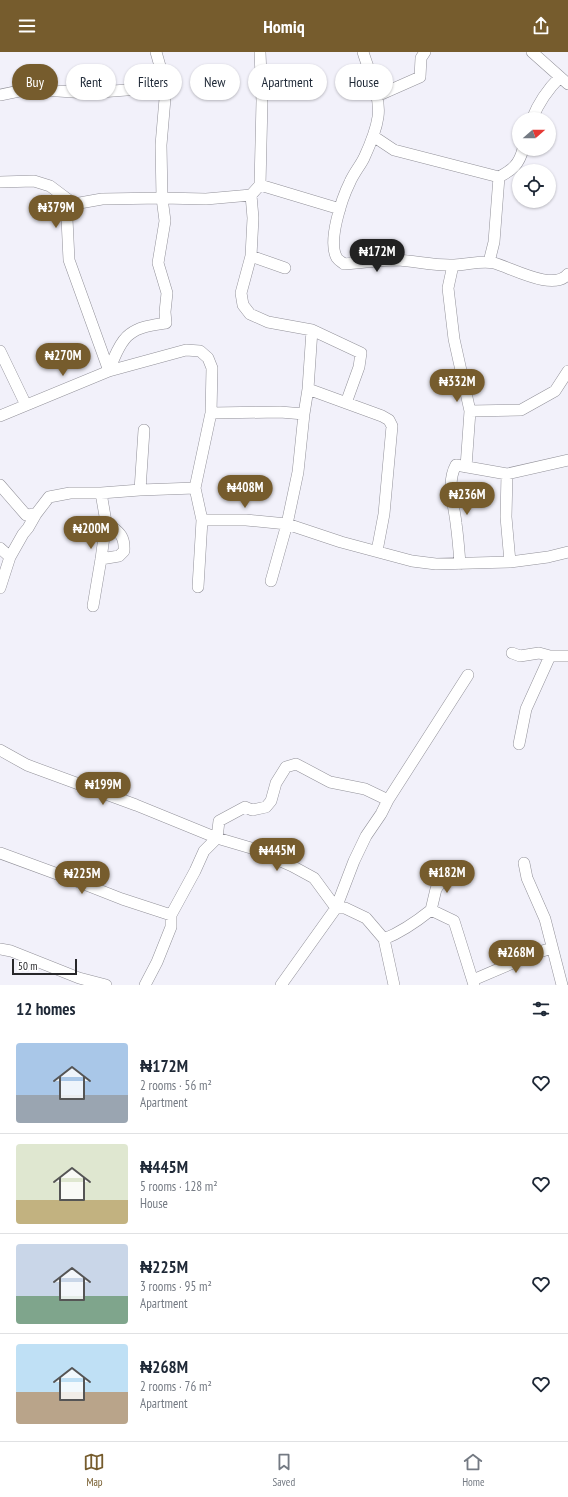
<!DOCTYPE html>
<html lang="en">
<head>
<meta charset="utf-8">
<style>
  :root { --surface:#fff; --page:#f2f2f3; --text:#1f2937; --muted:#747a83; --line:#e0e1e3; --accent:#765c2d }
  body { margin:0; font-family:"PT Sans Narrow",sans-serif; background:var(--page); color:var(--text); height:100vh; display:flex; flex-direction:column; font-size:15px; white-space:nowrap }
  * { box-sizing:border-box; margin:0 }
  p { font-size:13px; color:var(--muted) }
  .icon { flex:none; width:22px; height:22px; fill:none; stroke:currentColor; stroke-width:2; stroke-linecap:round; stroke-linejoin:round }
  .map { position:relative; height:933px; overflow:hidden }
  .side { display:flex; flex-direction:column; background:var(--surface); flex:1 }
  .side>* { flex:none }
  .guide { position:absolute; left:12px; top:12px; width:544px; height:36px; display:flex; gap:8px }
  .needle { width:26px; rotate:70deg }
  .fabs { position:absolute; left:512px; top:60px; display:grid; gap:8px }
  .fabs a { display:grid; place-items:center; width:44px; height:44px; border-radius:50%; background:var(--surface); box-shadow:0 1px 3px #0004; font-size:20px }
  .scale { position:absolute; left:12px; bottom:10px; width:65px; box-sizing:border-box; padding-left:4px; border:2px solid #27272a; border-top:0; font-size:11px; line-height:14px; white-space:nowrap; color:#27272a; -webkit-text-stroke:3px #fff; paint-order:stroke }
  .price { position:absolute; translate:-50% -34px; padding:0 9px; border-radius:14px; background:var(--accent); color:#fff; font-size:13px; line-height:26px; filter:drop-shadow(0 1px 2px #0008) }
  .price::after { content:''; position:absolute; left:50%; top:24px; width:12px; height:9px; margin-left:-6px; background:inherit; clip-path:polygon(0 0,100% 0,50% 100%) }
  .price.active { background:#222; color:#fff }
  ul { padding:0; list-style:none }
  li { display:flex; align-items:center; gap:12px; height:100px; padding:0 16px }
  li+li { border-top:1px solid var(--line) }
  li span { display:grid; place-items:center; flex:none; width:112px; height:80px; border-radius:4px; color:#555 }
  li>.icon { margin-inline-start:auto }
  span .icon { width:48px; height:48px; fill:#fffc; stroke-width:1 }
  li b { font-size:17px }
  h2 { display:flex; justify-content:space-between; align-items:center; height:48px; padding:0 16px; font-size:17px }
  .chip { padding:0 14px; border-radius:18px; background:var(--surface); box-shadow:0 1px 3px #0004; font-size:14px; line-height:36px }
  .chip.active { background:var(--accent); color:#fff }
  header { display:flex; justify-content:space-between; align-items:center; height:52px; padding:0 16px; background:var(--accent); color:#fff; font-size:18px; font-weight:800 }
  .tab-bar { display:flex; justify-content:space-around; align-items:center; height:56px; border-top:1px solid var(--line); background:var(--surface); font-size:11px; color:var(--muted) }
  .tab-bar a { display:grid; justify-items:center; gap:2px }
  .tab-bar .active { color:var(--accent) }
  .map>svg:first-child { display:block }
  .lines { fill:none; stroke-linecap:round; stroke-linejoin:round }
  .street-casing { stroke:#929199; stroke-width:12 }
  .street { stroke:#fff; stroke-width:11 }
</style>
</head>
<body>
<header><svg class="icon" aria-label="menu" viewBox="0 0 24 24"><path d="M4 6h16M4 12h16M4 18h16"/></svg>Homiq<svg class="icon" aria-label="share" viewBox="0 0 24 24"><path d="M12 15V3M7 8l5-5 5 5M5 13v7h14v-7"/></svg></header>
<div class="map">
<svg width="568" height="933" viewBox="0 0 568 933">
  <rect width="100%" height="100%" fill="#f2f1fa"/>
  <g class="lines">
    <defs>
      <path id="street" d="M363,0C369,20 381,44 378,65C376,79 370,93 364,106C360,114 354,121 350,130C342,146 327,190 337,206C339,209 342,210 344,212C362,211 379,208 396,208C416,209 435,214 454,213C467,213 481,208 494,211C512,216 554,240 568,222
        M532,0L568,32
        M0,43L29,37L87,41L166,35
        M377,44L420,25L421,6L425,0
        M532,67C538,52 548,37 560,25
        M373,84L394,98L499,125C512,118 519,113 523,97
        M0,130L34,129L50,134L74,152L102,147L162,146L206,147L251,143L260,133L262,49L260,0
        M260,133L340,157
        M251,143L253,166L251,204L241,241L243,253L250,262L268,270L312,278L361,301L359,315L346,351
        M66,146L69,208L109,319
        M251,204L285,216
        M489,210L494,190L499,125
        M453,213L448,236L454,287L470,359L466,415
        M0,299L26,353
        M109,319C113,308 120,289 130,282C140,274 154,273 166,271L165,260L167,241L158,211L165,169L162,146L161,93L166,35L156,0
        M308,337L382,364L389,368L392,374L384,462L377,499
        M470,359L521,358L555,339L568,319
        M211,361L280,360L304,362
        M0,364L109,319L186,298L200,299L208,306L212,316L211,361L195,436L202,468L198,535
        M507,422L506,465L510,510
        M0,433L26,463L36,462
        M140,438L144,378
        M202,468H246L287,472L341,490L412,509L436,512L510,510L548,505L568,500
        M0,496L10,505
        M101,507L119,504L124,499C125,482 118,480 106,470
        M460,512C459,498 458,485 456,471C454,452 446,431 456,413L507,422L568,408
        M271,529L287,472L298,420L304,362L308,337L312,278
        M0,536L10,505L23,482L28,476L36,462L49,445L70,441H101L140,438L195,436
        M93,554L101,507L106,470L101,441
        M512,601L520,604L539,601L550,604
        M519,692L526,657L550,604H568
        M0,698L27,713L136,753L217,786L251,796L292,814L314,826L336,856
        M388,748L468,623
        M0,801L71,827L122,847L171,863
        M524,811L527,826L545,867L562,933
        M336,856H345L366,866L384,887L394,933
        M431,858L436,837L449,819
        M384,887C402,880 416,870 431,858L454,869L474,933
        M0,897L11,899L79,926L106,933
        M473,928L536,901L552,896
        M145,933L157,910L171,875V863L195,819L204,799L217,786L219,769L245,755L252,758L266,755L271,749L276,731L286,715L296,712L330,730L365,737L388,748L381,762L366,784L354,809L336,856L281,933"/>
    </defs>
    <use href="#street" class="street-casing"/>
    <use href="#street" class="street"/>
  </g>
</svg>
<div class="fabs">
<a><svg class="needle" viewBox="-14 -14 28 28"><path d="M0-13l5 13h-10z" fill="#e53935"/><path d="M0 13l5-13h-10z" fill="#747a83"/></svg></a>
<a><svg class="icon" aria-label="locate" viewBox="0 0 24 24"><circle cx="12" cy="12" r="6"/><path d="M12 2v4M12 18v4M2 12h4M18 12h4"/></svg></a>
</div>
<div class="scale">50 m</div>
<b class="price" style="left:56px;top:177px">₦379M</b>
<b class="price active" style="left:377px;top:221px">₦172M</b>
<b class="price" style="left:63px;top:325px">₦270M</b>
<b class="price" style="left:457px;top:351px">₦332M</b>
<b class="price" style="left:245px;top:457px">₦408M</b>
<b class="price" style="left:467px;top:464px">₦236M</b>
<b class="price" style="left:91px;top:498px">₦200M</b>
<b class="price" style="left:103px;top:754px">₦199M</b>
<b class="price" style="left:277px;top:820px">₦445M</b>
<b class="price" style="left:447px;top:842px">₦182M</b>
<b class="price" style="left:82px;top:843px">₦225M</b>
<b class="price" style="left:516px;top:922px">₦268M</b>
<div class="guide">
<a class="chip active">Buy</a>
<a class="chip">Rent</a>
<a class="chip">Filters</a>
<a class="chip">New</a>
<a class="chip">Apartment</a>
<a class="chip">House</a>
</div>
</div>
<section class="side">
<h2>12 homes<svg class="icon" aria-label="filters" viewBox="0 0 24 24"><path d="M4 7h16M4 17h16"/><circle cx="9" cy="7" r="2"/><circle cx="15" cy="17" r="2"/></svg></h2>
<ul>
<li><span style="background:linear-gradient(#a9c7e8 65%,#9aa5b1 0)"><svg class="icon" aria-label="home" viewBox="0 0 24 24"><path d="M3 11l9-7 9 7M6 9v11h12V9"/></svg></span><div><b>₦172M</b><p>2 rooms · 56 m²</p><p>Apartment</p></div><svg class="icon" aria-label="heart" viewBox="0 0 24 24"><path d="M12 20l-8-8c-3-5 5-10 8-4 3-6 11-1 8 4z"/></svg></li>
<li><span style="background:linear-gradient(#dfe7d0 70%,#c2b280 0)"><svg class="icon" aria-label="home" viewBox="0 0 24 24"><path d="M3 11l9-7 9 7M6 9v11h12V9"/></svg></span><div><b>₦445M</b><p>5 rooms · 128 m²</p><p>House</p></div><svg class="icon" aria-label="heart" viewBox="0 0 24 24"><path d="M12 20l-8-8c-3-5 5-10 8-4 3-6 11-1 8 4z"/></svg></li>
<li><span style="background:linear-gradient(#c9d6e8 65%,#7fa58c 0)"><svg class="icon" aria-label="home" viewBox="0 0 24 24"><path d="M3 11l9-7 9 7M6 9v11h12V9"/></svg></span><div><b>₦225M</b><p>3 rooms · 95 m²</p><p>Apartment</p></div><svg class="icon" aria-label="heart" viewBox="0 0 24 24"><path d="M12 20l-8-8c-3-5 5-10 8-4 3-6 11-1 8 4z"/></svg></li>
<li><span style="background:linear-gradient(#bfe0f5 60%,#b9a48a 0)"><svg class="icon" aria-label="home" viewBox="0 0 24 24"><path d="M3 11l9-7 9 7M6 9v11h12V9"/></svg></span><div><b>₦268M</b><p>2 rooms · 76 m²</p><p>Apartment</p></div><svg class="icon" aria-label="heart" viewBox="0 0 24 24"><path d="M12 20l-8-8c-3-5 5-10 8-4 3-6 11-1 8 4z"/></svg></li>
</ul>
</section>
<nav class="tab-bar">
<a class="active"><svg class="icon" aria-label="map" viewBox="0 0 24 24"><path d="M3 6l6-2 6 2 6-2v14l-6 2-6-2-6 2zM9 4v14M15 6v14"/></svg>Map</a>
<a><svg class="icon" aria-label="saved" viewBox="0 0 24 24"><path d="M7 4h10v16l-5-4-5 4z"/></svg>Saved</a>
<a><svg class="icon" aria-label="home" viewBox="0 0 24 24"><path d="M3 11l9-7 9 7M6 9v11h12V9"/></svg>Home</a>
</nav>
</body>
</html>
